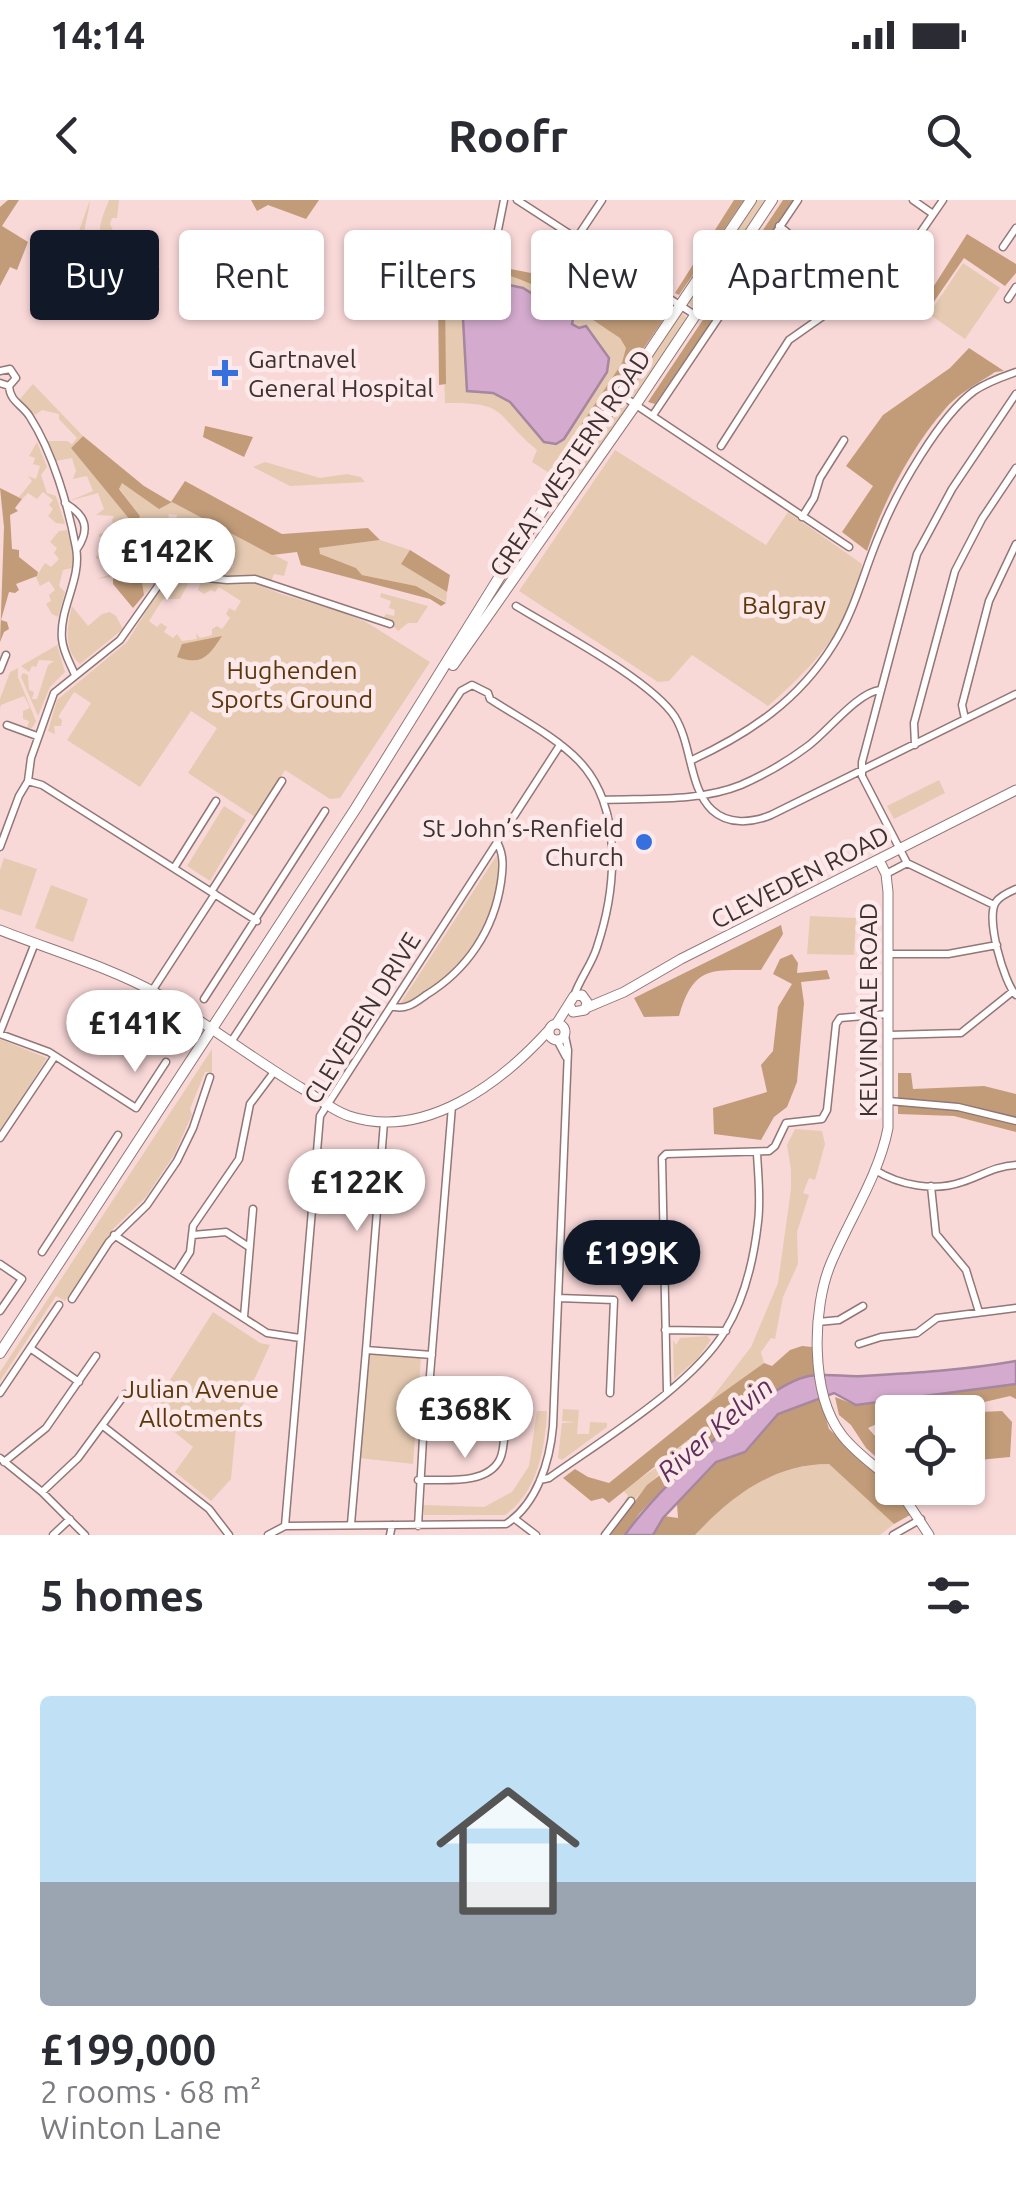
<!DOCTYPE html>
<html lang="en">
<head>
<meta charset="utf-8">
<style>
  :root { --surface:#fff; --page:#f2f2f3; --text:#2b2b33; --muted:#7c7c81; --line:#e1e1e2; --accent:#111827 }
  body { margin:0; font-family:Ubuntu,sans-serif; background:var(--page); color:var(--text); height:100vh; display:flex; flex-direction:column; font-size:38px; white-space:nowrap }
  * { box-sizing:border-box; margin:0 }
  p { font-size:32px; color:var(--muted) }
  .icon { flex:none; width:55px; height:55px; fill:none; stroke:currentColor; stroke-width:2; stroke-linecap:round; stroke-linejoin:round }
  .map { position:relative; height:1335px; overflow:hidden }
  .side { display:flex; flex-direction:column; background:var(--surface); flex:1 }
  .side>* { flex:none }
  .banner { position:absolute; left:30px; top:30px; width:958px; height:90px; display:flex; gap:20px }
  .controls { position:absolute; left:875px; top:1195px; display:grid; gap:20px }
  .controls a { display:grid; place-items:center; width:110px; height:110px; border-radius:10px; background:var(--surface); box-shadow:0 2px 8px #0004; font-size:50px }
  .price { position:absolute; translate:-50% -85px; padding:0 22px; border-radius:35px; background:#fff; color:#222; font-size:32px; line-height:65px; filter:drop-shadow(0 2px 5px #0008) }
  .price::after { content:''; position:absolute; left:50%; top:60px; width:30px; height:22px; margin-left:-15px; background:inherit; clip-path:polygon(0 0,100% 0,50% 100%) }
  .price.active { background:var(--accent); color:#fff }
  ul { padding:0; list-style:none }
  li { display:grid; align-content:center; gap:20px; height:530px; padding:0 40px }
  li+li { border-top:2px solid var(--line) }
  li span { display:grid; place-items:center; height:310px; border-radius:10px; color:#555 }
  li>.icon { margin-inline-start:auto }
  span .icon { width:180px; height:180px; fill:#fffc; stroke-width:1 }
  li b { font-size:42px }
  h2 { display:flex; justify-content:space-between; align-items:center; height:120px; padding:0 40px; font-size:42px }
  .tag { padding:0 35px; border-radius:10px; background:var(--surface); box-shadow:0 2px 8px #0004; font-size:35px; line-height:90px }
  .tag.active { background:var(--accent); color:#fff }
  .status { display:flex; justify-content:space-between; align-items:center; height:70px; padding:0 50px; background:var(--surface); direction:ltr }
  .status svg { height:28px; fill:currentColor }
  header { display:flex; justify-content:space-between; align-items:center; height:130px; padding:0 40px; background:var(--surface); font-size:45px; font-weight:700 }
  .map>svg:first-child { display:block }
  .green { fill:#e6cbb2 }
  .forest { fill:#c29c79 }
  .water { fill:#d4abce; stroke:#a7869f; stroke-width:2.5 }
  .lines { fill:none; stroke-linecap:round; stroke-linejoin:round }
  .minor-casing { stroke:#937676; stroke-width:9 }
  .tertiary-casing { stroke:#937676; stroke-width:11 }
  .primary-casing { stroke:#937676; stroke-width:12 }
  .minor { stroke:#fff; stroke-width:6 }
  .tertiary { stroke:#fff; stroke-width:9 }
  .primary { stroke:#fff; stroke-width:10 }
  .poi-dot { fill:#366fde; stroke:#fde9e9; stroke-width:4 }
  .labels { text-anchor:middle; stroke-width:9; stroke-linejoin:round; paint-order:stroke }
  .poi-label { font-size:25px; fill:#3e3131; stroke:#fde9e9; text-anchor:start }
  .street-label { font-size:25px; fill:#3e3131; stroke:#fde9e9 }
  .park-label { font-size:25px; fill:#5d370c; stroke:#fde9e9 }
  .water-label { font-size:28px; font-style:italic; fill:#612f5c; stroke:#fde9e9 }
</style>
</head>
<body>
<div class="status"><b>14:14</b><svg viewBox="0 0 49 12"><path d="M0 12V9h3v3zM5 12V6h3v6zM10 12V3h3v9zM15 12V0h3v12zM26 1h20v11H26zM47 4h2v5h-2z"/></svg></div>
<header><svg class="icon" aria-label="back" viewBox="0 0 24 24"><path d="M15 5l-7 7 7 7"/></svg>Roofr<svg class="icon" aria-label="search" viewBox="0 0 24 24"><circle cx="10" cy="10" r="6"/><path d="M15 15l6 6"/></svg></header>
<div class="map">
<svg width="1016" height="1335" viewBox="0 0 1016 1335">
  <rect width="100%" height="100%" fill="#f9d8d8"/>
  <path class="green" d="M90,0C88,25 73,46 101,63L96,70L67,64Z
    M109,0H119L117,18H112L110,24L126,58L135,67L149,65L161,70L136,76L113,72C113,58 106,53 101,41C97,27 104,13 109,0Z
    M756,0H767L693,108L688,102Z
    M441,62L534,79L641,151L554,276L532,262L537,250C493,214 510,202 445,203Z
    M963,63L1000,88L965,139L929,114Z
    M682,113L688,119L634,198L628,192Z
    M33,184L83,236L71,248L121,306L131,321L123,323L128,375L97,379L108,375L110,358L96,359V356L114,353L113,347H110L112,336L99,337V334L115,331L112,320L114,316L96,315L104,309L98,293L69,301L93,291L87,276L73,279L76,271L72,258L56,261L48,241H67L72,244L77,238L59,219V214L42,210L35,215L19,200Z
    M623,202L629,206L559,305L554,301Z
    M37,242L47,267L41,275L47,293L56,296L65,324L56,323L48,316L53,309L49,305L53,300L43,292L37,299L28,293L22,299L19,297L32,281L28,276L36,279L40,266L33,264L35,258L29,256Z
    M615,250L766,345L788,312L862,364C856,422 810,470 768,506L692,455L669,481L658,482L519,391Z
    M265,262L320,278L347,274L361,277L365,282L290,286L253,267Z
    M122,283L172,302L288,362L284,376L274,374L271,381C252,373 233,380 215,372L233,367L234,345L214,342L215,335L196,330L197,324L189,323L188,329L183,328L179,335L181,322L176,321L177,315L169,314L168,320L162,319L157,353L166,359L165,365L175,370L164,374L149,349L161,376L144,395L134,327L140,316L119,288Z
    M67,330L73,350L72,368L63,370L59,386L65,392L58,417L52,414L46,404L51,401L49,395L55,390L49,381L40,386L36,377L45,363L51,367L59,359L54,353L57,348L50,342L59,331Z
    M380,340L410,350L402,364L447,392L446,402L416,386L362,375L356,368L320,355L318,348Z
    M181,380L188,384L180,399H163L149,421L157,427L161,423L167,427L164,432L173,438L177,434L182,441L197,439L196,433L200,438L212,435V429L217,426L222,429L230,418L226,414L229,408L235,411L241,401L219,387L215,392L211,390L204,394L198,390L201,382L249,381L281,394L342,412L366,422L430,462L340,598L330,599L285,570L255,617L188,573L217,528L191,511L140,587L67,540L91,503L74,492L58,517L62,520L61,526H54L55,534L48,531L57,500L127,442L158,392Z
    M381,393L428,406L417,423H408L398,431L384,417L386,414L394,416L395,410L389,408L391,401L380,397Z
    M72,406L88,426L102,414L110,412L116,416L123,429L80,464C63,450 67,426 72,406Z
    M57,445L65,472L50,487L38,516L21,477L23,473L28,475L29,490L34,492L32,499H37L48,465L54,461L39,460L36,467L32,466L29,472L21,466Z
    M18,468V477L36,521L32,528H27L29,521L23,519V511L30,508L24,496L1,505L0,509V499L10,472Z
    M939,580L945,593L894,619L887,606Z
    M224,606L246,620L210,681L187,666Z
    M497,655C506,709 455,792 400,804Z
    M4,658L37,669L21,716L0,709V670Z
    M51,685L88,699L73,742L35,728Z
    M810,716L856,718L854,755L807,754Z
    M0,839L47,858L0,932Z
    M212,849V872H205L190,909L192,915L174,955L146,997L113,1029L65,1101L56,1096L0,1181V1172Z
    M795,929L822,931L825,944L815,980L809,978L803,993L809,995L797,1032L798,1064L783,1097L775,1139L771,1138L761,1152L764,1163L708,1203L751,1147L778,1083L791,989V970L787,945Z
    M213,1112L260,1143L270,1145L237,1217L231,1279L211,1301L175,1272L193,1247L150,1212Z
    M707,1136L711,1140L697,1159L674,1179L673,1140L676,1145L680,1138Z
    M369,1154L421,1157L413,1264L359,1258Z
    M563,1209L579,1210L577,1234H589L590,1222L607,1223V1227L562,1260L558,1258L562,1223L576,1222L562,1221Z
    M537,1211H547C545,1248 538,1292 505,1315H424L423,1305L484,1307L512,1292L529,1266Z
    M688,1240L692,1242L690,1252L662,1271L633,1301L629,1298L624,1301L628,1296L623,1290L660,1265Z
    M823,1264H829L894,1324L880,1335H695C732,1295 768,1268 823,1264Z"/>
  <path class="forest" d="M8,0H19L2,26L28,42L17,70L10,67L0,86V7Z
    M251,0H319L306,19L268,5L257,11Z
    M734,0H744L679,95L675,93Z
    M783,0H801L758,72L734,89L655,204L648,202Z
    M967,34L1016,64V73L1005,86L964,58L924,116L918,111Z
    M445,56L531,73L592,110L616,74L670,110L566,261L560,257L622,163L626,148L620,138C578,111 505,54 453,75L445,91L446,184L439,185L438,96Z
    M969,148L1004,171L995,172C979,183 957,194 945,209C911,248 883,302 867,351L842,332L873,286L846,266L883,215L950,168Z
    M205,226L253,237L244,257L203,237Z
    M83,236L144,286L171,302L185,281L282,334L368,328L380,340L319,348L320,354L356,368L362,375L416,386L446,403L441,406L430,399L301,365L297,352L272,355L172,302L159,309L122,283L119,289L140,316L134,328L144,395L133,408L113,384V377L127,375L123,322L131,321L71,248Z
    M0,288L22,299L15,308L18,311L10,315L12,349L19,350V357L38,372L37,376L16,384L19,390L15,393L9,392L1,420L7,422L9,429L4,432L0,442L4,327Z
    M410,350L450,375L447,392L401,364Z
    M222,436C209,456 202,466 177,457L182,444Z
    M781,725L783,734L761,770C714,771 694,763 679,816L644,817L634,798Z
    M792,754L798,763L797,773L827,770L830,779L801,782L804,803L797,882L787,907L774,917L761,940L714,934L713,908L767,892L761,865L773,851L778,807L792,784L773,774L780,759Z
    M898,873H911L913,889L984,886L1016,894V932L954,916L898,914Z
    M802,1146L812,1147L817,1175L738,1220L674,1277L639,1314L625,1335H610L647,1285L690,1252L692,1242L688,1240L609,1303L603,1298L591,1301L563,1278L575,1269L588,1277L609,1283L708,1203L764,1163L772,1166L790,1150Z
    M1016,1184V1199L1010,1196L942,1212L897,1211L892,1212V1223L881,1222L868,1228L882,1244L892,1245V1271L866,1248L851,1225L839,1215L835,1197L856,1205Z
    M820,1198L829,1229L894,1288L910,1315L894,1324L829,1264C773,1264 732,1296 695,1335H653L664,1316L678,1318L677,1304L716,1262L745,1252L778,1214Z
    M1002,1211L1012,1222L1010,1257L968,1261V1252L972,1255L968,1245V1220L980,1212Z"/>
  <path class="water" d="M481,79L523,88L573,119L572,124L579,128L586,126L609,158L607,172L564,239L556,244L544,242L510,202L493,193L467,191L461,83Z
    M1016,1161V1184L856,1205L834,1193L778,1214L745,1252L716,1262L663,1318L653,1335H625C653,1294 762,1185 809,1176C828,1173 845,1177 863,1176C914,1173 965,1170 1016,1161Z"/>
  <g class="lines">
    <defs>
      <path id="minor" d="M517,0L695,115
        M913,0L933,14
        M779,26C800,40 802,53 807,76C811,90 818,102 826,114
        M576,39L602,0
        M1003,47L1016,28
        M492,60L504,0
        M1008,99L1016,87
        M0,171L10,169L16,178L9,186L0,183
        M9,186C10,202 22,204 30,217C53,253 68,305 76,348C82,379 59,408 62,439C63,452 70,463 75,475
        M621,195L849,347
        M653,215L798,0
        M721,246L789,140L826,114L883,87L943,0
        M65,303C85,315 91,328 77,349
        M802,317L814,298L820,278L844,240
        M516,406C557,431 651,480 675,517C692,545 689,588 712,610C728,625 752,623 771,615L1016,494
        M0,470L6,455
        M965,519L962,505L989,401L1016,344
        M7,525L37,536
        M915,545L914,523L955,371L982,319L1016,268
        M692,560C750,533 799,500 833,445C856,409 864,369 881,331C897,291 940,216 974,191C987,182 1002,177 1016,172
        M28,581L31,558L54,493L120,440L158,386L170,377L178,375L227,380L255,379L390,424
        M28,581L42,585L257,721
        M603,600C648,598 699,602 741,585C764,575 788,561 808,546C827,532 858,492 880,490
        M0,647L19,596L28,581
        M174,668L216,601
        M886,674L907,663
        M1016,689C1009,692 1000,696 996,702C985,717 1004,783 1016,795
        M211,692L282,581
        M994,705L907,663L862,576V562L917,354L952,289L1016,194
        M888,754H948L997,745
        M152,791L215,694
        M204,799L325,611
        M391,806C405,811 415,803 426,795C467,770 494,730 501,682C503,668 504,656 498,644
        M0,832L35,743
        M0,834L49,852L136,908L166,862
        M889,835L961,833L1012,792
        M557,840L566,857
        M231,842L461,491L472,485L488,493L490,499C519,518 555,536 579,561C624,608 616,690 597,747C592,764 580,778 574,796
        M889,901L958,907L1016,921
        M0,938L55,856
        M875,970C899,985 934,992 962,982C981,976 995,966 1016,965
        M931,986L936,1034L966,1070L979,1112
        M114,1035L267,1133L300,1138
        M193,1035L226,1032L249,1047
        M42,1052L118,935
        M0,1064L22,1079L0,1111
        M176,1074L190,1052L193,1026L239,959L250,904L274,872
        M558,1098L614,1100L610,1193
        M72,1099L109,1042L147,1005L177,961L193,928L210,877
        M244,1117L253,1009
        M818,1122L839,1120L863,1106
        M665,1130L726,1131
        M859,1144L881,1137L917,1133L937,1118L1016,1108
        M30,1148L79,1182
        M366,1150L384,922
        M667,1192L662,958L666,954L769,951L775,946L786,923L822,919L827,910L836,824L840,818L888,814
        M0,1193L59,1105
        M428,1200L452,906
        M103,1226L209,1309L229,1335
        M0,1258L42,1292L85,1335
        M4,1262L46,1228L96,1156
        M418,1280C443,1279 487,1286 500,1259C504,1251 504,1238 505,1228
        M540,1280L549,1278C602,1240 692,1186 725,1131C744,1100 754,1058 758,1022C761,999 758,975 757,953
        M42,1292L78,1258L125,1194
        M515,1319L536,1335
        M351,1324L366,1150L432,1155
        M285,1326L320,916L560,545
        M418,1326L424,1221
        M53,1335L70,1319
        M268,1335L285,1326L506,1324C537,1304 550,1261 553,1226L568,850L565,836
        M390,1335L392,1325
        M605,1335L631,1301
        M893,1335L921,1319"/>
      <path id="tertiary" d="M879,660L886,674L888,692V928C879,975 850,1018 831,1063C812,1108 810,1193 841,1234C855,1253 876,1266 892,1281
        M0,730C48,749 112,768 156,793C206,823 253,859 303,889C318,898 333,911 349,916C425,941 501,883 549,830
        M586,808L624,792L681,759L1016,590
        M557,823L574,796L582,795L587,802L585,810L573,812L569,805
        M549 832a8 8 0 1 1 16 0a8 8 0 1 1-16 0Z
        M898,1288L929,1335"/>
      <path id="primary" d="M453,465L636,204L772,0
        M0,1153L356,608L520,344L751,0"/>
    </defs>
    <use href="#minor" class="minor-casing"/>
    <use href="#tertiary" class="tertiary-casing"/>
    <use href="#primary" class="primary-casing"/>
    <use href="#minor" class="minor"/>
    <use href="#tertiary" class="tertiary"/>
    <use href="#primary" class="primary"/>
  </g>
  <g class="poi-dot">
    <path d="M220 158h10v10h10v10h-10v10h-10v-10h-10v-10h10z"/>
    <circle cx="644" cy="642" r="10"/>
  </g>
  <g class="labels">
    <g class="poi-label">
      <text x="248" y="168">Gartnavel<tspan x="248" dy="29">General Hospital</tspan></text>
      <text x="624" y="637" text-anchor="end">St John’s-Renfield<tspan x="624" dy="29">Church</tspan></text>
    </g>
    <g class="street-label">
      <text transform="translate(570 263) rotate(-56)" y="9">GREAT WESTERN ROAD</text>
      <text transform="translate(800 677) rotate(-27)" y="9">CLEVEDEN ROAD</text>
      <text transform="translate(868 810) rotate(-90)" y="9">KELVINDALE ROAD</text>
      <text transform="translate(362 818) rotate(-58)" y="9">CLEVEDEN DRIVE</text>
    </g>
    <g class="park-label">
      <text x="784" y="414">Balgray</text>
      <text x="292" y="479">Hughenden<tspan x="292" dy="29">Sports Ground</tspan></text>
      <text x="201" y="1198">Julian Avenue<tspan x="201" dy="29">Allotments</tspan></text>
    </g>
    <g class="water-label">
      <text transform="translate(715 1229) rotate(-41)" y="10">River Kelvin</text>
    </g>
  </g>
</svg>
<div class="controls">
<a><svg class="icon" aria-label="locate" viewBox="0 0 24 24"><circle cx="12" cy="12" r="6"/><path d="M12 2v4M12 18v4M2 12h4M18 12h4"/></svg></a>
</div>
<b class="price" style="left:167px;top:403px">£142K</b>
<b class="price" style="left:135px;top:875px">£141K</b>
<b class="price" style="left:357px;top:1034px">£122K</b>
<b class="price active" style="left:632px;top:1105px">£199K</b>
<b class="price" style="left:465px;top:1261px">£368K</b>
<div class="banner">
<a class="tag active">Buy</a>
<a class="tag">Rent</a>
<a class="tag">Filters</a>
<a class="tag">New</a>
<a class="tag">Apartment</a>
</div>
</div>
<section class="side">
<h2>5 homes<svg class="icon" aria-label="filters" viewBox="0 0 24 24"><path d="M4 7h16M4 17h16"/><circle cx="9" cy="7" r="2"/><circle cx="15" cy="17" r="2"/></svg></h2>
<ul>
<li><span style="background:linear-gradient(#bfe0f5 60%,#9aa5b1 0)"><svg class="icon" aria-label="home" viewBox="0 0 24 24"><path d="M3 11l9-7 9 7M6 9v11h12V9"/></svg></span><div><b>£199,000</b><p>2 rooms · 68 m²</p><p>Winton Lane</p></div></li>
</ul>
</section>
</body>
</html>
